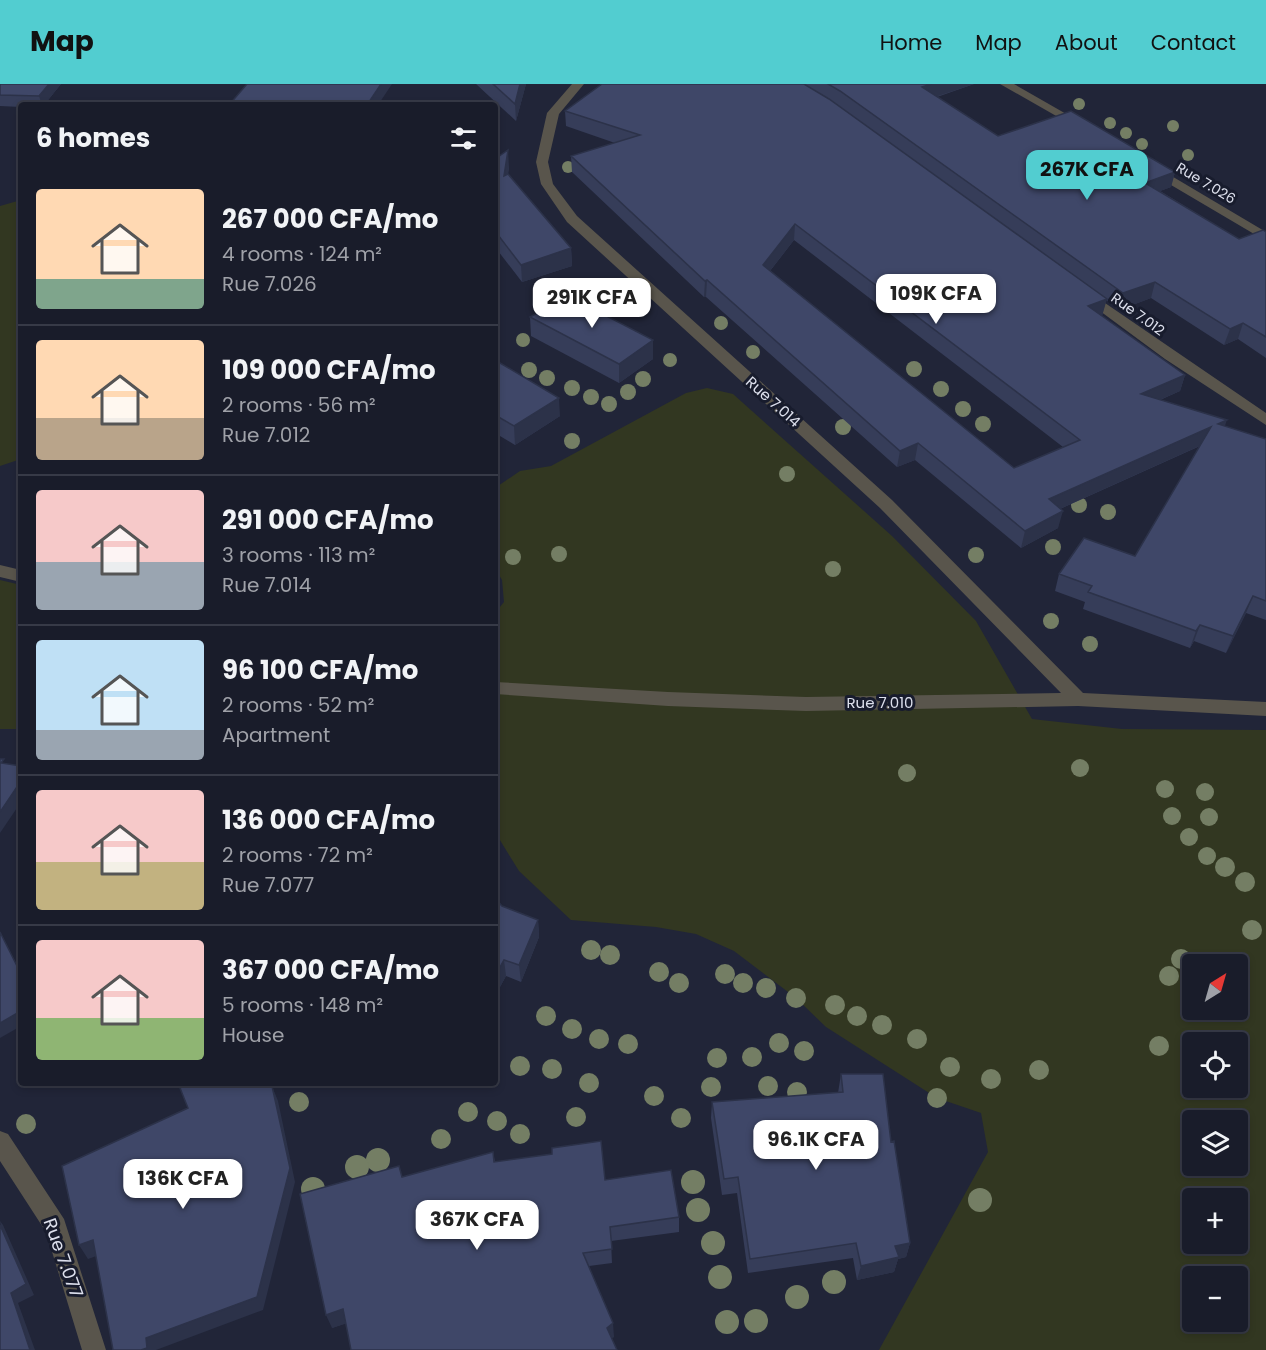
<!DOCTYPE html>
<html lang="en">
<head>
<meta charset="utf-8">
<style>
  :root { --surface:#191c2a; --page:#222532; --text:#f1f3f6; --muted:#9fa1a8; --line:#373a47; --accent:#52cdd0 }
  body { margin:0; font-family:Poppins,sans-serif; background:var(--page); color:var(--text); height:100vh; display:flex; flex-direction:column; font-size:22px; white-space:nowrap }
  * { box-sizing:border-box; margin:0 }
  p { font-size:20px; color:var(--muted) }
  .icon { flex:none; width:33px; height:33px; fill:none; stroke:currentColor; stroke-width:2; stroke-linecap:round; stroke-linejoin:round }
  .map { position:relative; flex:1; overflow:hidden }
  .panel { position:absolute; left:18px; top:18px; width:480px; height:984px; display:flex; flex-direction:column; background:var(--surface); border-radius:6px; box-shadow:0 3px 9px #0003,0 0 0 2px var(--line) }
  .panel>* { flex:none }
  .needle { width:39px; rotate:37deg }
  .tools { position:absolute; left:1182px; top:870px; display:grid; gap:12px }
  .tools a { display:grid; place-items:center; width:66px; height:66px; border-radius:6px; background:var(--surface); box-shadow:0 3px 9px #0003,0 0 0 2px var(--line); font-size:30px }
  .price { position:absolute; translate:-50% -51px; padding:0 14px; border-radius:12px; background:#fff; color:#222; font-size:20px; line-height:39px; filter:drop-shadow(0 2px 3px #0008) }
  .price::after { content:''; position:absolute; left:50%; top:36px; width:18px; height:14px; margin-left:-9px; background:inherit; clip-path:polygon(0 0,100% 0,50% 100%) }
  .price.active { background:var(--accent); color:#111 }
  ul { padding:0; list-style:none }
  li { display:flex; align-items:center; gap:18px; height:150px; padding:0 18px }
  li+li { border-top:2px solid var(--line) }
  li span { display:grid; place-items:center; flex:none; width:168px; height:120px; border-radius:6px; color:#555 }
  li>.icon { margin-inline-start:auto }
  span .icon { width:72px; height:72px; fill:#fffc; stroke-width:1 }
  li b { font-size:26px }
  h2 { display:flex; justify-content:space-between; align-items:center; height:72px; padding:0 18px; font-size:26px }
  header { display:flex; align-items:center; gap:36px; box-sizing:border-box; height:84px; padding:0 30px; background:var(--accent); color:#111 }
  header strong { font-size:28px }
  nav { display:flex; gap:33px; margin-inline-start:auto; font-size:21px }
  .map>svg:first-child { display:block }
  .green { fill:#323721; fill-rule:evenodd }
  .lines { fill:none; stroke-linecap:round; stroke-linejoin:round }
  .minor { fill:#59554c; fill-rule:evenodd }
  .tree { fill:#747e64 }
  .wall { fill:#363d59; fill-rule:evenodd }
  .shaded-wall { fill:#2c3249 }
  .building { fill:#3f4768; stroke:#2c3249; stroke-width:1.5; fill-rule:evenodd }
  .labels { text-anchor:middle; stroke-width:6; stroke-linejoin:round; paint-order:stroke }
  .far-street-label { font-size:14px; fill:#dde0ed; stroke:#181c2d }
  .street-label { font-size:15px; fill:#dde0ed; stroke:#181c2d }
  .near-street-label { font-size:18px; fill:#dde0ed; stroke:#181c2d }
</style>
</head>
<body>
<header>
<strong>Map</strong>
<nav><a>Home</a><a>Map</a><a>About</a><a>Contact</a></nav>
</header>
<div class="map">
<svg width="1266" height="1266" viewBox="0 0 1266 1266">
  <rect width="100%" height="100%" fill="#212538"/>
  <path class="green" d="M21,116V375L0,382V122Z
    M707,304L733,310L892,452L976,537L1032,635L1122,645L1266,646V1266H879L988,1068L981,1029L937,1014L826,943L796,914L734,867L696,850L656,843L571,836L519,787L495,748V529L504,518L502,496L495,484V404L520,387L551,382L686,309ZM1192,880H1238V926H1192ZM1192,958H1238V1004H1192ZM1192,1036H1238V1082H1192ZM1192,1114H1238V1160H1192ZM1192,1192H1238V1238H1192Z
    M0,496L21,501V645H0Z"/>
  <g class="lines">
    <path class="minor" d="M572,0H584L559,30L548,78L553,100L577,132L892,416L1083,609L1266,618V632L1078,622L806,627L668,622L495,610V598L668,608L806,613L1061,609L880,424L567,138L541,100L536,78L547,29Z
      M1000,0H1014L1089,43L1083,47L1079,45Z
      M1153,81L1266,148V157L1149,88L1147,85Z
      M1086,206L1266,329V341L1165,275L1081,213L1079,210Z
      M0,481L21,486V498L0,493Z
      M0,1047L8,1050L64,1135L106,1266H82L46,1148L0,1077Z"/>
  </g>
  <g class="tree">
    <circle cx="1079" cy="20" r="6"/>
    <circle cx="1110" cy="39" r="6"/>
    <circle cx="1173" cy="42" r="6"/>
    <circle cx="1126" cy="49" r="6"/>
    <circle cx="1142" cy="60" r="6"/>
    <circle cx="1188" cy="71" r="6"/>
    <circle cx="568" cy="83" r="6"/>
    <circle cx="612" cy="223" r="7"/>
    <circle cx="721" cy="239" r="7"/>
    <circle cx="523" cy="256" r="7"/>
    <circle cx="753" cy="268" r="7"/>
    <circle cx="670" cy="276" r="7"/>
    <circle cx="914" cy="285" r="8"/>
    <circle cx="529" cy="286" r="8"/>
    <circle cx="547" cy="294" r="8"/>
    <circle cx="643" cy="295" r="8"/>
    <circle cx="572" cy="304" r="8"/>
    <circle cx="941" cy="305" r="8"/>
    <circle cx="628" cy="308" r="8"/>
    <circle cx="591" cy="313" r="8"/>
    <circle cx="609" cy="320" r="8"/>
    <circle cx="963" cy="325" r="8"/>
    <circle cx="983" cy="340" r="8"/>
    <circle cx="843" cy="343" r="8"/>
    <circle cx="572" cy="357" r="8"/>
    <circle cx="787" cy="390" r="8"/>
    <circle cx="1079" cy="421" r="8"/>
    <circle cx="1108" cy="428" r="8"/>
    <circle cx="1053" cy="463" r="8"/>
    <circle cx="559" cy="470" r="8"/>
    <circle cx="976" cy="471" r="8"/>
    <circle cx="513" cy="473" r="8"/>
    <circle cx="833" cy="485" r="8"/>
    <circle cx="1051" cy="537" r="8"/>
    <circle cx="1090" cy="560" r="8"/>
    <circle cx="1080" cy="684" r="9"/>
    <circle cx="907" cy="689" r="9"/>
    <circle cx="1165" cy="705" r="9"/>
    <circle cx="1205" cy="708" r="9"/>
    <circle cx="1172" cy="732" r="9"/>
    <circle cx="1209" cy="733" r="9"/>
    <circle cx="1189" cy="753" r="9"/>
    <circle cx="1207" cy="772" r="9"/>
    <circle cx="1225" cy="783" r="10"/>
    <circle cx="1245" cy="798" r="10"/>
    <circle cx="1252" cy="846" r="10"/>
    <circle cx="591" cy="866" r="10"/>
    <circle cx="610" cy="871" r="10"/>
    <circle cx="1181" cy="875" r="10"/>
    <circle cx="659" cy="888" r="10"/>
    <circle cx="725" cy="890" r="10"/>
    <circle cx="1169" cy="892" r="10"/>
    <circle cx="679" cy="899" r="10"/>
    <circle cx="743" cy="899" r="10"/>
    <circle cx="766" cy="904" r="10"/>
    <circle cx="796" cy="914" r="10"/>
    <circle cx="835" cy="921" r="10"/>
    <circle cx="546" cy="932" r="10"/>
    <circle cx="857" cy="932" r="10"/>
    <circle cx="882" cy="941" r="10"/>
    <circle cx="572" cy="945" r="10"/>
    <circle cx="599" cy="955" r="10"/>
    <circle cx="917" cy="955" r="10"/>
    <circle cx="779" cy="959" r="10"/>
    <circle cx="628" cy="960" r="10"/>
    <circle cx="1159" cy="962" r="10"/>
    <circle cx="804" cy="967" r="10"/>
    <circle cx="752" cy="973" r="10"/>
    <circle cx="717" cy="974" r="10"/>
    <circle cx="520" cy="982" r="10"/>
    <circle cx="950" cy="983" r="10"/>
    <circle cx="552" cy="985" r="10"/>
    <circle cx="1039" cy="986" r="10"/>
    <circle cx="991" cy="995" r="10"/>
    <circle cx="589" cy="999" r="10"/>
    <circle cx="768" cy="1002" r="10"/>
    <circle cx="711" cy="1003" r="10"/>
    <circle cx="797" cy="1008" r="10"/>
    <circle cx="654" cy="1012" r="10"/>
    <circle cx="937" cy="1014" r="10"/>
    <circle cx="299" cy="1018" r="10"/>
    <circle cx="468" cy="1028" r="10"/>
    <circle cx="576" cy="1033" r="10"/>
    <circle cx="681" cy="1034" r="10"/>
    <circle cx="497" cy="1037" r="10"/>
    <circle cx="26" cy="1040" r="10"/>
    <circle cx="520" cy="1050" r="10"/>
    <circle cx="441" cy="1055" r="10"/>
    <circle cx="378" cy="1076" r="12"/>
    <circle cx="357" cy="1083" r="12"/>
    <circle cx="693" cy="1098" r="12"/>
    <circle cx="313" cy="1105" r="12"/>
    <circle cx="980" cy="1116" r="12"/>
    <circle cx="698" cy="1126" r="12"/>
    <circle cx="713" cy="1159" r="12"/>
    <circle cx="720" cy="1193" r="12"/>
    <circle cx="834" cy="1198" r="12"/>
    <circle cx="797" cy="1213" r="12"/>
    <circle cx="756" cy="1237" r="12"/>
    <circle cx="727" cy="1238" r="12"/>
  </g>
  <path class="wall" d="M0,0H61L44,21H21V23L0,22Z
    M476,0H526L516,37Z
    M602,0H974L937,13L998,52L1175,88L1171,103L1160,107L1239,155L1266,148V274L1238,255L1224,261L1151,214L1119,226L1106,216L1102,232L1185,291L1180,307L1160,316L1224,342L1266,355V536L1246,529L1226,569L1194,557L1190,564L1083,525L1085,518L1055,507L1059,490L1135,472L1200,362L1060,425L1058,444L1021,464L915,376L897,383L706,213H704L572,88L571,72L615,59L566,42L565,27ZM794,156L1063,363L1014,384L770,187Z
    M495,75L509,83L508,90L571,164L572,182L522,198L495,163Z
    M530,233L653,275L619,299L531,252Z
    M495,276L560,332L515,361L495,349Z
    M495,814L502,822L538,836L539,853L521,898L506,892L495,912Z
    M841,990L891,1058L910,1159L906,1173L898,1175L894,1188L857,1196L853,1174L748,1189L737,1109L722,1111L711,1034L712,1018L838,1009Z
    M493,1068L495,1078L605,1096L679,1133V1148L611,1157L612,1179L589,1182L614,1253L611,1254L346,1239L332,1244L402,1093Z"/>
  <path class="shaded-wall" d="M49,0H61L44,21H42L39,12Z
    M381,0H392L378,21H367Z
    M520,0H526L516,37L515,20Z
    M931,0H974L920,18L922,3Z
    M508,66L509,83L505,109L504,92Z
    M1175,88L1171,103L1141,114L1145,99Z
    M795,140L794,156L762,197L763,181Z
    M571,164L572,182L522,198L521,181Z
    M707,196L706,213H704L705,197Z
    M1155,198L1151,214L1119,226L1123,209Z
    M1107,215L1102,232L1084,239L1088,222Z
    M1243,239L1238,255L1224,261L1230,245Z
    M653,256V275L619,299V280Z
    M1185,291L1180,307L1136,326L1141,310Z
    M559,314L560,332L515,361L514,342Z
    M1227,336L1221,353L1218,340Z
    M1211,343L1206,359L1044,432L1049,415Z
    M918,359L915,376L897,383L900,367Z
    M1063,427L1058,444L1021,464L1025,447Z
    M1253,512L1246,529L1226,569L1233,552Z
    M1200,541L1194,557L1190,564L1196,547Z
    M21,697V718L0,749V728Z
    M538,836L539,853L521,898L519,881Z
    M504,876L506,892L495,912V892Z
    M21,927V942L0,954V939Z
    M272,1002L278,1017L295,1098L263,1226L156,1266H141L146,1254Z
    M0,1137L3,1141L34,1211L18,1219L35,1266H30L11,1209Z
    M93,1156L102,1170L88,1175L79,1161Z
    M910,1159L906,1173L898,1175L894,1188L857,1196L861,1182L895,1162Z
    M343,1225L348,1239L332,1244L326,1231Z
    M613,1239L614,1253L607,1257V1244Z"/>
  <path class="building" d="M0,0H49L39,12L0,11Z
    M247,0H381L367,21H229Z
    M493,0H520L515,20Z
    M602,0H804L829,15L1107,215L1088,222L1185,291L1141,310L1227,336L1218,340L1266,355V517L1253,512L1233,552L1200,541L1196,547L1088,508L1092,502L1059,490L1084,454L1135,472L1211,343L1049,415L1063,427L1025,447L918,359L900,367L707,196L705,197L571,72L640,51L565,27ZM795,140L1080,356L1014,384L763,181Z
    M828,0H931L922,3L998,52L1071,27L1175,88L1145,99L1239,155L1263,146L1266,148V253L1243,239L1230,245L1155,198L1123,209L840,7Z
    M508,66L504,92L508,90L571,164L521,181L495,147V75Z
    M568,212L653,256L619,280L530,233Z
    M495,276L559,314L514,342L495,331Z
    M0,675H4L1,679L21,682V697L0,728Z
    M495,814L502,822L538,836L519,881L504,876L495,892Z
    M0,848L21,890V927L0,939Z
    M841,990H883L891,1058L894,1057L910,1159L895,1162L899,1173L861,1182L856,1159L750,1175L738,1093L724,1095L712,1018L843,1008Z
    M189,999H270L272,1002L290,1084L257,1213L146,1254L147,1264L141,1266H113L93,1156L79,1161L62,1082L188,1024L180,1004Z
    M601,1057L605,1096L671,1086L679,1133L610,1143L612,1165L583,1169L613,1239L607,1244L617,1266H351L343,1225L326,1231L300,1110L399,1082L402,1093L493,1068L494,1078L552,1070V1064Z
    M0,1141L26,1200L11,1209L30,1266H0Z"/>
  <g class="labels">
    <g class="far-street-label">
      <text transform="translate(1206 99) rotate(31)" y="5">Rue 7.026</text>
      <text transform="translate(1138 230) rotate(36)" y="5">Rue 7.012</text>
    </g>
    <g class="street-label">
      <text transform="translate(773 318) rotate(42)" y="5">Rue 7.014</text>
      <text x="880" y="624">Rue 7.010</text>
    </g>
    <g class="near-street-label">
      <text transform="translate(63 1174) rotate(70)" y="6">Rue 7.077</text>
    </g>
  </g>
</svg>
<div class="tools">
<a><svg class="needle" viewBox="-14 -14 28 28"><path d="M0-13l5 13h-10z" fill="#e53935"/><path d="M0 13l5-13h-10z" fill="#9fa1a8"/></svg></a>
<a><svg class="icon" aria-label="locate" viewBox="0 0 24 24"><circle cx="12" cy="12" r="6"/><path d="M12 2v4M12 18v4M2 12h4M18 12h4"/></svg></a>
<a><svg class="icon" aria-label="layers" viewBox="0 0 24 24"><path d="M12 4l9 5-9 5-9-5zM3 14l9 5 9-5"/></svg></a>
<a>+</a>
<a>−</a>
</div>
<b class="price active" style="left:1087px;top:117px">267K CFA</b>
<b class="price" style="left:936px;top:241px">109K CFA</b>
<b class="price" style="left:592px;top:245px">291K CFA</b>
<b class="price" style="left:816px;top:1087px">96.1K CFA</b>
<b class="price" style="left:183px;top:1126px">136K CFA</b>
<b class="price" style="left:477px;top:1167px">367K CFA</b>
<section class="panel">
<h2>6 homes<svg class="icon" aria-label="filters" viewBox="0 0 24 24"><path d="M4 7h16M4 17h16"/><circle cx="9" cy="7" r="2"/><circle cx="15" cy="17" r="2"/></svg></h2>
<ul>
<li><span style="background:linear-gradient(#ffd9b3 75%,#7fa58c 0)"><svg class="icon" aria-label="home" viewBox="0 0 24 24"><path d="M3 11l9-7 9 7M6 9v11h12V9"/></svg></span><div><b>267 000 CFA/mo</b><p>4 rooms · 124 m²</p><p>Rue 7.026</p></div></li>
<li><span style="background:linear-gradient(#ffd9b3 65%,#b9a48a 0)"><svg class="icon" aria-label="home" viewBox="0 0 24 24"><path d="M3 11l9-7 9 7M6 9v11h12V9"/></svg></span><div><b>109 000 CFA/mo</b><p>2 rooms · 56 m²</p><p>Rue 7.012</p></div></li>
<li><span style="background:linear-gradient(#f6c9c9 60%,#9aa5b1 0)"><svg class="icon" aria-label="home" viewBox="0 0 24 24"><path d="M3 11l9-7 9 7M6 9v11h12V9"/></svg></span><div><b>291 000 CFA/mo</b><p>3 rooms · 113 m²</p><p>Rue 7.014</p></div></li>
<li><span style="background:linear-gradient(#bfe0f5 75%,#9aa5b1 0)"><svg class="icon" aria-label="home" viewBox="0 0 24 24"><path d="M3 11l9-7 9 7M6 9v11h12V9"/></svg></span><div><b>96 100 CFA/mo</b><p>2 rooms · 52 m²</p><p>Apartment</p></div></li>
<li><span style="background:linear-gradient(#f6c9c9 60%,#c2b280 0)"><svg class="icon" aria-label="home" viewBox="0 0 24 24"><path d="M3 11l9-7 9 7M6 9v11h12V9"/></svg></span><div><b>136 000 CFA/mo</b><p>2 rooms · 72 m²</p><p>Rue 7.077</p></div></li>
<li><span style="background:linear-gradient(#f6c9c9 65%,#8fb573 0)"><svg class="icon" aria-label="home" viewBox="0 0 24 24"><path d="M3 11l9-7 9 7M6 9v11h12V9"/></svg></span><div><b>367 000 CFA/mo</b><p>5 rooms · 148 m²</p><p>House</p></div></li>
</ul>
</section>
</div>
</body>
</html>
